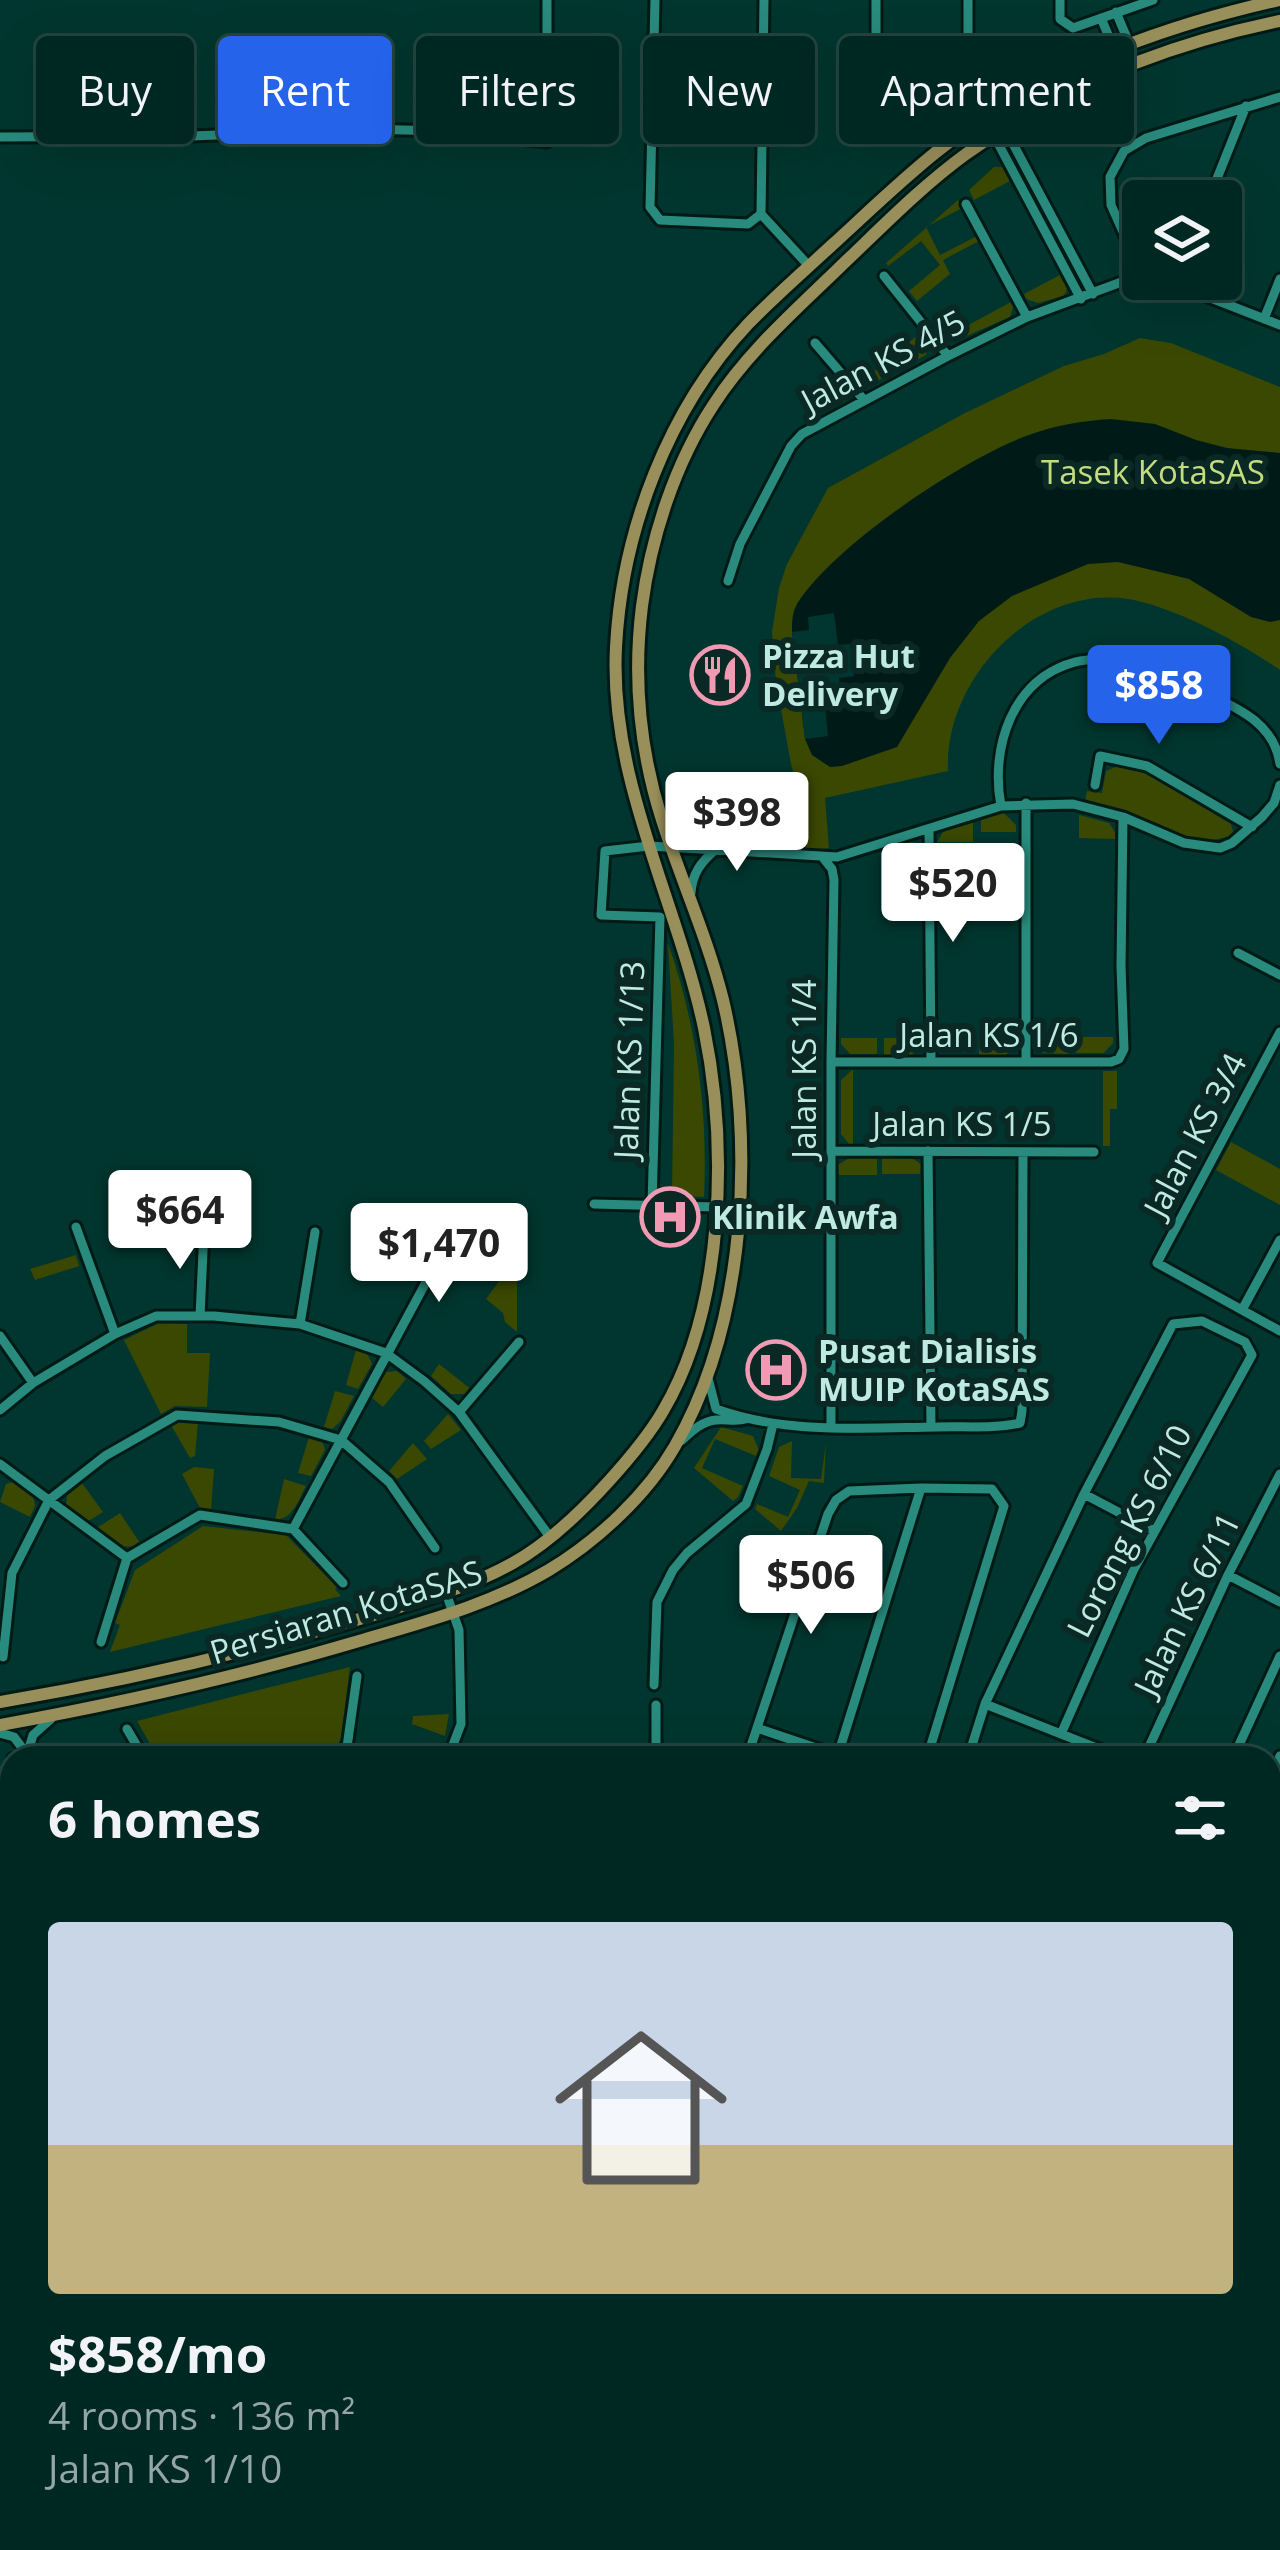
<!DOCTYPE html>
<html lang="en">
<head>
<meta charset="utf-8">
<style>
  :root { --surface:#002823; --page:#0a302b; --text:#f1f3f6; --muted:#95a6a6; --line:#224441; --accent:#2563eb }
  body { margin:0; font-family:"Open Sans",sans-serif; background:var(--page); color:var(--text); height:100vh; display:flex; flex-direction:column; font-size:45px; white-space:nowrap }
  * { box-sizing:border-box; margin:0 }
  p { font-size:39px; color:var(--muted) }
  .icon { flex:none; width:66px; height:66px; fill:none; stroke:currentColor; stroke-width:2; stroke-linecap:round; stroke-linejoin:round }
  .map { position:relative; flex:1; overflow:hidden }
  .side { position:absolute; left:0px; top:1746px; width:1281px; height:804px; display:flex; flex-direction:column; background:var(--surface); border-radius:36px 36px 0 0; box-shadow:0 12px 48px #0002,0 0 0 3px var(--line) }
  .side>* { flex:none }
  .banner { position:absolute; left:36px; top:36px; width:1209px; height:108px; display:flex; gap:24px }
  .buttons { position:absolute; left:1122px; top:180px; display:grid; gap:24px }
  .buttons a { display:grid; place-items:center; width:120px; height:120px; border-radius:12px; background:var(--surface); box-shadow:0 12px 48px #0002,0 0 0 3px var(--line); font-size:60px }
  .price { position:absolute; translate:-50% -102px; padding:0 27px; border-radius:12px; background:#fff; color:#222; font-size:39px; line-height:78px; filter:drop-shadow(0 3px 6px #0008) }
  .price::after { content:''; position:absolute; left:50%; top:72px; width:36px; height:27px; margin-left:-18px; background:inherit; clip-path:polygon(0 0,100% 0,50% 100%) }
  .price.on { background:var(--accent); color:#fff }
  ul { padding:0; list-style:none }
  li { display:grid; align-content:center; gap:24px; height:636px; padding:0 48px }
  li+li { border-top:3px solid var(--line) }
  li span { display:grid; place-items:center; height:372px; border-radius:12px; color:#555 }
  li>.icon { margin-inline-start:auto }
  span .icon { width:216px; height:216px; fill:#fffc; stroke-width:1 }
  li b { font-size:51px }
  h2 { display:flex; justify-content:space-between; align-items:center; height:144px; padding:0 48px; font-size:51px }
  .tag { padding:0 42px; border-radius:12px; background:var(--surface); box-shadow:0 12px 48px #0002,0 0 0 3px var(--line); font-size:42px; line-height:108px }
  .tag.on { background:var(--accent); color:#fff }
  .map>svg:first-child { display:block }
  .green { fill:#3a4802 }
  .water { fill:#001b17 }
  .pier { fill:#00362f }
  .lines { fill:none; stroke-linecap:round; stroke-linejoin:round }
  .minor-casing { stroke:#001b16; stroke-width:15 }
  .major-casing { stroke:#001b16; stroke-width:18 }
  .minor { stroke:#288b7d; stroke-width:9 }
  .major { stroke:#998f5a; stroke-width:12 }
  .labels { text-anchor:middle; stroke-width:12; stroke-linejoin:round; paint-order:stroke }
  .street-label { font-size:33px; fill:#bfeae1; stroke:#0b2924 }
  .park-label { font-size:33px; fill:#c3dc80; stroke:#0b2924 }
  .poi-label { font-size:33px; font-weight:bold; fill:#bfeae1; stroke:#0b2924; text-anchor:start }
</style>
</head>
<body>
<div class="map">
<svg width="1280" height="2550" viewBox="0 0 1280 2550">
  <rect width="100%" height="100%" fill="#00362f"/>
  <path class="green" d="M994,167H1003L1010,181L974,200L969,190Z
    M958,200L962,208L926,227L940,255L977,236L979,241L943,260L950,274L917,301L909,291L940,265L921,241L888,266L886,263Z
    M1060,275L1067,289L1064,296L1038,303L1026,299L1024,294Z
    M1011,302L1013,307L1010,317L957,340L946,337L937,326L948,318L959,330Z
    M919,334L928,347L926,355L873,383L863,381Z
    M1140,338L1171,343L1280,387V670C1243,644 1173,606 1128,599C1034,585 944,678 948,771L825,798L829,848L805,851L803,804L791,764L776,682L772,632L779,588L787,564L828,488L965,413L1064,366L1104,354Z
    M832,374L845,390V401L817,415L805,398Z
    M1118,766L1151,775L1231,824L1234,835L1202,843L1129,815L1085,803L1087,791L1102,793L1106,771Z
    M1002,811L1016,825V832H981V819Z
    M1079,815L1109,823L1115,832V839L1079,838Z
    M973,819V842H937L946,827Z
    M910,840L921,848V861H884V850Z
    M668,943C697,1026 708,1110 704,1197L672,1196L674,1044Z
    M1032,1037H1068V1054L1041,1053L1032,1043Z
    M1076,1037H1113V1043L1104,1053H1076Z
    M841,1038H877V1054H850L841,1044Z
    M884,1038H921V1045L912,1055H884Z
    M979,1039H1015V1045L1006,1055H979Z
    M853,1069V1144H849L841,1134V1080Z
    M1103,1071H1117V1109H1110V1146H1103Z
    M1231,1142L1280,1169V1205L1216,1170Z
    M882,1157H910L921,1164L920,1174H882Z
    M849,1158H877V1175H839L838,1165Z
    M392,1228L445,1229L431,1254L391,1231Z
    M459,1238L481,1239L507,1253L500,1264L457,1241Z
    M76,1255L79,1266L35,1280L30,1269Z
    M510,1266L517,1271V1332L505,1322L503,1313L486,1299Z
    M159,1323L187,1324V1353H210L207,1407L175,1406L161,1414L124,1340Z
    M356,1350L367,1353L372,1364L358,1389L346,1385Z
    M439,1364L472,1390L468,1394H451L431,1376Z
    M397,1371L406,1379L383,1407L371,1397L386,1372Z
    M335,1391L354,1396L340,1422L332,1429L324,1427Z
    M448,1414L461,1430L431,1449L424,1441Z
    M179,1420L198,1422L195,1456L190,1458L171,1425Z
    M721,1427L753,1436L759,1450L756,1456L715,1439L702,1468L743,1486L738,1497L733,1501L694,1468Z
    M309,1437L322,1440L325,1450L311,1476L298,1473Z
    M792,1441L791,1478L821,1479L826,1443L824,1483L809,1481L797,1508L781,1531L755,1509L757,1504L788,1517L800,1490L769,1476L779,1447Z
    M413,1443L427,1459L397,1479L389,1471Z
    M194,1467L214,1469L211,1511L201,1510L182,1474Z
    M284,1479L306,1486C298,1501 293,1519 275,1520Z
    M16,1481L33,1494L35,1506L30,1517L0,1502L6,1484Z
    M82,1483L103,1512L87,1522L66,1506L67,1495Z
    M120,1513L142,1546L140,1547L118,1546L95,1529Z
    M203,1526L286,1535L337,1587L335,1589L341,1596L110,1652L120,1625L115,1623L135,1570Z
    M350,1667L341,1739L334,1749L320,1758H158L137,1721Z
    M449,1714L445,1736L412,1724L413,1716Z"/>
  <path class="water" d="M1111,419L1155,424L1196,440L1227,448L1280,453V620L1270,622L1251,617L1189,579L1118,562L1088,564L1012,596L979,621L950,658L897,747L842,766L830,767L812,755L805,739L792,632C792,622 792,613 797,604C833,546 964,458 1029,435C1056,425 1082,421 1111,419Z"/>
  <path class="pier" d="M834,613L838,645L850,644L854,676L839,678L840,691L815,695L816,706L825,705L828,736L805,739L792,632L809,630L808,617Z"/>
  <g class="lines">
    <defs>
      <path id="minor" d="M655,0L650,207L660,220L748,224L761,214
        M764,0L761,214L809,266
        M876,0V84L893,99L951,98L968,81V0
        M1060,0V19L1073,28L1153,0
        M1116,12L1129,43
        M1101,18L1109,37L1106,52
        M995,110L1093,294
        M984,117L1081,299
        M0,137L192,136L363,129L446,131L547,142V0
        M1208,201L1246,106
        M966,204L1027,317
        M1142,274L1111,205L1110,177L1124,151L1146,138L1280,97
        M884,276L948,356
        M1162,279L1280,325
        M1264,319L1280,279
        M815,343L864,400
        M728,581L740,544L791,446L802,434L948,356L1027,317L1143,274
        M1194,687C1229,705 1274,719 1280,764
        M1095,785L1100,756L1147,766L1252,827
        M1026,803V1062
        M1001,806C990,748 1012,679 1075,662C1091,658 1106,660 1122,660
        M663,814L682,834L715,850C701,862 692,874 691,893
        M929,829L931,1062
        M824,859L832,869L834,880L831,1062V1428
        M1238,953L1280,975
        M1280,1032L1157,1263L1280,1331
        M831,1062H1111L1119,1059L1124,1049L1121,966L1123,817
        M831,1151L1094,1152
        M928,1151L931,1427
        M594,1204L716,1207
        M652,1205L660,917L601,915L605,851L649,846L837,857L1001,806L1073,804L1123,817L1184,843L1220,848L1232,843L1262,817L1274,803L1280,785
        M76,1227L115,1334
        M1242,1310L1280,1240
        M200,1316L204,1230
        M300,1324L315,1232
        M0,1336L33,1383
        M708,1378L716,1409C785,1434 863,1428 937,1427C964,1426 995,1429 1020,1423L1022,1411L1023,1152
        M0,1410L33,1383L115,1334L156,1316H214L300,1324L386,1353L424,1381L459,1412L550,1537
        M459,1412L519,1342
        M681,1441C691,1432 702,1421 716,1420C727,1419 735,1422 746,1419
        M0,1464L127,1558
        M1084,1494L1154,1531
        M293,1529L452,1234
        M1228,1575L1280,1602
        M446,1593L459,1630L461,1724L448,1758
        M101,1642L127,1558L200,1515L293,1529L343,1583
        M3,1657L12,1573L49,1500L105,1456L177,1415L279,1422L341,1440L389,1482L435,1548
        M654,1685L657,1602L673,1570L687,1553L746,1504L767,1449L773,1424
        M985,1704L1122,1758
        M757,1728L846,1758
        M127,1729L144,1758
        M0,1733L14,1737L26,1753
        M13,1758L27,1755L33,1735L51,1719
        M339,1758L346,1754L357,1676
        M656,1758V1705
        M747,1758L828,1514L836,1500L849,1491L921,1488L992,1489L1004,1506L927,1758
        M837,1758L921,1488
        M968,1758L985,1704L1084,1494L1173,1324L1202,1321L1245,1342L1252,1355L1134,1569L1061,1734
        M1052,1758L1054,1753
        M1144,1758L1228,1575L1280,1474
        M1233,1758L1280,1656
        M1269,1783L1280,1756
        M1269,1838L1280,1810
        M0,1871L12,1875
        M0,1884L12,1888
        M0,1945L12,1939
        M1269,2008L1280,1969
        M1269,2144L1280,2147
        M1269,2196L1280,2197
        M1269,2209L1280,2210
        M0,2263L12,2318
        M644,2538V2550
        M1019,2538V2539
        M927,2542V2538
        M1116,2543L1177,2542
        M738,2550V2548
        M829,2550V2538"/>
      <path id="major" d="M0,1702C125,1681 249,1652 370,1616C418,1601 469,1588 513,1563C549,1543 581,1512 609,1481C628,1460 648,1437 663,1411C725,1306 728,1145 704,1028C677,901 609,780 616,647C622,531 668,409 748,324C774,297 803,272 831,246C865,215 899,182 935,153C1035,73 1154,28 1279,0
        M0,1725C121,1703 241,1676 359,1641C423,1622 490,1605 549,1570C597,1541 647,1495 675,1446C747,1321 756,1139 723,1000C708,939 681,880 662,820C640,751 633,678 642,606C651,537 675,463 714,404C748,351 798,308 843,264C883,226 922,186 966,154C1060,87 1167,44 1280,21"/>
    </defs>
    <use href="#minor" class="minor-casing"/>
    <use href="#major" class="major-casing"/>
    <use href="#minor" class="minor"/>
    <use href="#major" class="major"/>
  </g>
  <defs>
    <symbol id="restaurant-ring" viewBox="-11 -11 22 22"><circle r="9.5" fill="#0b2924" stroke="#f19ab3" stroke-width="1.5"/><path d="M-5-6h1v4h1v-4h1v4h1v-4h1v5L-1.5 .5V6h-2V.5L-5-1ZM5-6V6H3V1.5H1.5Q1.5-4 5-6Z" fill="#f19ab3"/></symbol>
    <symbol id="hospital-ring" viewBox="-11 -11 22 22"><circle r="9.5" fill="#0b2924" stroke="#f19ab3" stroke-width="1.5"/><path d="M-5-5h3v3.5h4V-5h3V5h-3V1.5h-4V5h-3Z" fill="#f19ab3"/></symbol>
  </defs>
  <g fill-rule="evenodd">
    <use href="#restaurant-ring" x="687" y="642" width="66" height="66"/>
    <use href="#hospital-ring" x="637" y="1184" width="66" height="66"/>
    <use href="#hospital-ring" x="743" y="1337" width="66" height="66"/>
  </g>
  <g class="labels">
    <g class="street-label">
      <text transform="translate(883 361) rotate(-28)" y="12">Jalan KS 4/5</text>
      <text x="989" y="1047">Jalan KS 1/6</text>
      <text transform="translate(629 1060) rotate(-88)" y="12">Jalan KS 1/13</text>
      <text transform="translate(804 1069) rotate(-90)" y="12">Jalan KS 1/4</text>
      <text x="962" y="1136">Jalan KS 1/5</text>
      <text transform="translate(1195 1135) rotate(-62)" y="12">Jalan KS 3/4</text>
      <text transform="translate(1129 1531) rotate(-63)" y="12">Lorong KS 6/10</text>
      <text transform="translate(1187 1604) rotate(-64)" y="12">Jalan KS 6/11</text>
      <text transform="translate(346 1612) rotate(-17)" y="12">Persiaran KotaSAS</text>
    </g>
    <g class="park-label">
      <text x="1153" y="484">Tasek KotaSAS</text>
    </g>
    <g class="poi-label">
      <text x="762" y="668">Pizza Hut<tspan x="762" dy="38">Delivery</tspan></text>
      <text x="712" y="1229">Klinik Awfa</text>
      <text x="818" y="1363">Pusat Dialisis<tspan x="818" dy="38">MUIP KotaSAS</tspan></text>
    </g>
  </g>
</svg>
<div class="buttons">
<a><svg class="icon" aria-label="layers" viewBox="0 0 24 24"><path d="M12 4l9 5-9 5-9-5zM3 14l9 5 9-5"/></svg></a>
</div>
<b class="price on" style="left:1159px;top:747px">$858</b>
<b class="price" style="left:737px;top:874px">$398</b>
<b class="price" style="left:953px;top:945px">$520</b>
<b class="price" style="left:180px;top:1272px">$664</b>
<b class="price" style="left:439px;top:1305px">$1,470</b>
<b class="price" style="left:811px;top:1637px">$506</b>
<div class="banner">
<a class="tag">Buy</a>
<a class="tag on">Rent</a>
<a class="tag">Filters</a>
<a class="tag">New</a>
<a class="tag">Apartment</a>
</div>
<section class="side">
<h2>6 homes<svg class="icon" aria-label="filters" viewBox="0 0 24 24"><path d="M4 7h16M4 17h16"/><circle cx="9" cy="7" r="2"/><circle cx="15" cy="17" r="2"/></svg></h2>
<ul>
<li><span style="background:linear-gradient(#c9d6e8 60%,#c2b280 0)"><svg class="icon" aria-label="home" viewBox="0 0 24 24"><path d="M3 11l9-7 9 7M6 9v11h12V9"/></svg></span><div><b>$858/mo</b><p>4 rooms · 136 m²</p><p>Jalan KS 1/10</p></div></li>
</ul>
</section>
</div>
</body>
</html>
